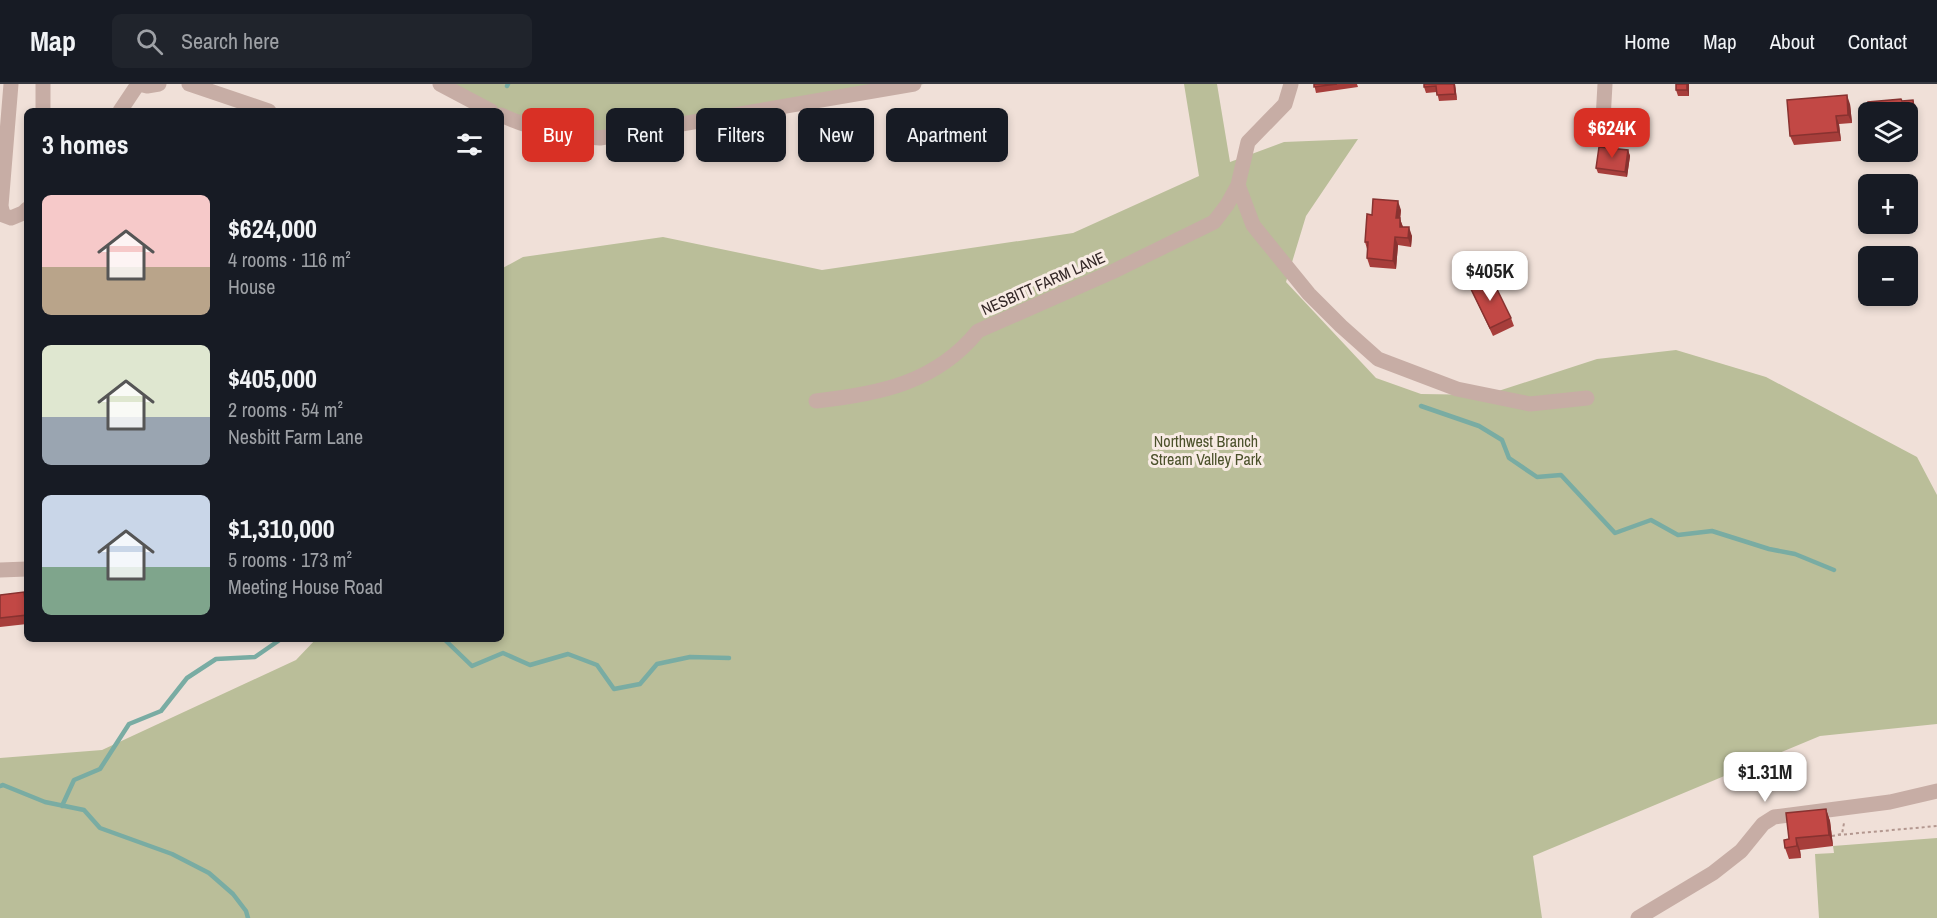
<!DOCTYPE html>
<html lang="en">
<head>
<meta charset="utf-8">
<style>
  :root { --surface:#171b24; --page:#20242c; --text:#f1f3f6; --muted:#9ea1a6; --line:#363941; --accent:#d93025 }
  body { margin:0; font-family:"Archivo Narrow",sans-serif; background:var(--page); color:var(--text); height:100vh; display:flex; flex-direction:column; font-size:22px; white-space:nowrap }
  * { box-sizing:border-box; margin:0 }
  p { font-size:20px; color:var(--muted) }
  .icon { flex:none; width:33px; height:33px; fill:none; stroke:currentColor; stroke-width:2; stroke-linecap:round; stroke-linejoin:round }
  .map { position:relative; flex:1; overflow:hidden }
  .details { position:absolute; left:24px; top:24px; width:480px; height:534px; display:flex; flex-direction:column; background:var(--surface); border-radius:9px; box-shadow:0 3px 9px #0003 }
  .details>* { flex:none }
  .guide { position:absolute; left:522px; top:24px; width:570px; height:54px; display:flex; gap:12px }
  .tools { position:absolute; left:1858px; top:18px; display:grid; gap:12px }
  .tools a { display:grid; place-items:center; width:60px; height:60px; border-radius:9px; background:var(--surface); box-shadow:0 3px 9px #0003; font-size:30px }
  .price { position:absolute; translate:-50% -51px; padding:0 14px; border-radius:12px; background:#fff; color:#222; font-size:20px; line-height:39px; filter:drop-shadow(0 2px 3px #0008) }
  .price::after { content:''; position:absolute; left:50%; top:36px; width:18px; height:14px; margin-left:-9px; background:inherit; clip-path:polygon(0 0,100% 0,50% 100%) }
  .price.active { background:var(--accent); color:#fff }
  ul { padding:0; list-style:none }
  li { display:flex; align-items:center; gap:18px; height:150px; padding:0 18px }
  li span { display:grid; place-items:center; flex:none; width:168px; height:120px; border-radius:9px; color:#555 }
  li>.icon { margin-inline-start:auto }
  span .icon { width:72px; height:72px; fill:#fffc; stroke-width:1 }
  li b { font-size:26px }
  h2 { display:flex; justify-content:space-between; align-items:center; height:72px; padding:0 18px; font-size:26px }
  .tag { padding:0 21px; border-radius:9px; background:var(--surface); box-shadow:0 3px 9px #0003; font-size:21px; line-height:54px }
  .tag.active { background:var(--accent); color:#fff }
  header { display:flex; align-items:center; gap:36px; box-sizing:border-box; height:84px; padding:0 30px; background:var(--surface); border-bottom:2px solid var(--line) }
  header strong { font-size:28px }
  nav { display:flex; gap:33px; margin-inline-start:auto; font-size:21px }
  .search { width:420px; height:54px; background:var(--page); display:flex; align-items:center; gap:15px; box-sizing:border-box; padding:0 21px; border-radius:9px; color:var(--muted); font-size:22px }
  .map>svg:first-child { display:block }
  .green { fill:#babe99 }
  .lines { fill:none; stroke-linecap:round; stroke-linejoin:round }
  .stream { stroke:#79aca3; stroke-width:4.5 }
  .path { stroke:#b3978f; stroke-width:2; stroke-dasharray:3 3; stroke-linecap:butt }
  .minor { stroke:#c7ada5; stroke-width:15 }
  .wall { fill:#a73e3b }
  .shaded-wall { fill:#883230 }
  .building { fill:#c24845; stroke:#883230; stroke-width:1.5 }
  .labels { text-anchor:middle; stroke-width:6; stroke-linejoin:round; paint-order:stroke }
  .street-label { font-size:16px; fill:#332726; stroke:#f8ebe4 }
  .park-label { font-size:16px; fill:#4b512b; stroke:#f8ebe4 }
</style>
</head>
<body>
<header>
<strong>Map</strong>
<div class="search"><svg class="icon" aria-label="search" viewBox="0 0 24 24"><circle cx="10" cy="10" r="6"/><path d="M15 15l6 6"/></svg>Search here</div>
<nav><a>Home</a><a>Map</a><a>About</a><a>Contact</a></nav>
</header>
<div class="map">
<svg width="1937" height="834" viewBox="0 0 1937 834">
  <rect width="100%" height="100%" fill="#f0e0d8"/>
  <path class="green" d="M440,0H924L600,54L526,42Z
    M1184,0H1217L1230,78L1284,58L1358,55L1306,132L1286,198L1376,294L1421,310L1486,311L1597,275L1676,266L1766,293L1917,373L1937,411V640L1820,652L1533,772L1542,834H0V674L102,666L296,576L316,555H501V185L523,173L663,153L822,186L1073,149L1199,92Z
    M1937,754V834H1819L1815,770L1834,769L1833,762Z"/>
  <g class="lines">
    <path class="stream" d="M507,2L508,0
      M1421,322L1479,342L1502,356L1509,374L1537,393L1561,391L1615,449L1651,436L1678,451L1712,447L1769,465L1795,470L1834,486
      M444,555L472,582L503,569L530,581L568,570L597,581L614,605L640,600L657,580L690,573L729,574
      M0,702L3,701L45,718L84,726L100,744L172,770L209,789L233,810L246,827L248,834
      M62,722L74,696L100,685L129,640L161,627L187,594L216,575L255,573L281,555"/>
    <path class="path" d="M1838,751L1937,742
      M1832,752L1842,750L1844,739"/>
    <path class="minor" d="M11,0L1,122L3,131L11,134L23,129L27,125
      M139,0L147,2L159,0
      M189,0L269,27
      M440,0L491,27
      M1605,0L1603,36L1615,55
      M43,27V0
      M120,27L138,0
      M501,31C533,46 564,52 600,54L914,0
      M1238,101L1253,141L1265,156L1309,210L1341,242L1378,275L1457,305L1530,320L1587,314
      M816,317C879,310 936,299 978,247L1112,188L1214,138L1227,121L1238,101L1248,58L1285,20L1291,0
      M0,486L27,485
      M1638,834L1713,789L1741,767L1763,740L1774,733L1890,718L1937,707"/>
  </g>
  <path class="wall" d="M1314,0H1357L1358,3L1316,9Z
    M1455,0L1457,16L1439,17L1437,8L1426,9L1424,3Z
    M1676,0H1689V12H1678L1676,6Z
    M1913,16L1916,25L1918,48L1908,49V28L1902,17Z
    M1850,20L1852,39L1839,40L1841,57L1794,61L1790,52Z
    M1628,66L1630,72L1627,93L1598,89L1596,84Z
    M1401,126L1400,135L1403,143L1412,152L1411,163L1398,161L1396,185L1370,183L1367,174V165L1365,158Z
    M1469,201L1511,234L1514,242L1493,252Z
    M0,511L27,515V540L0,543Z
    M1826,725L1830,737L1833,762L1800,766L1801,774L1789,775L1785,764L1789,755Z"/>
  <path class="shaded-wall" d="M1454,0H1455L1457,16L1455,10Z
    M1687,0H1689V12L1687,6Z
    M1847,11L1850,20L1852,39L1848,31Z
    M1913,16L1916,25L1918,48L1915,39Z
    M1836,32L1839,40L1841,57L1838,48Z
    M1628,66L1630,72L1627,93L1625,88Z
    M1398,117L1401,126L1400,135L1403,143V151L1396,134Z
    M1409,143L1412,152L1411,163L1408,154Z
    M1395,153L1398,161L1396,185L1393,177Z
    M1826,725L1830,737L1833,762L1829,751Z
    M1796,754L1800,766L1801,774L1797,762Z"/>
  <path class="building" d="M1314,0H1337L1314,3Z
    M1424,0H1454L1455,10L1437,11L1436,2L1424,3Z
    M1676,0H1687V6H1676Z
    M1847,11L1848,31L1836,32L1838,48L1790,52L1787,16Z
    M1901,15L1902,17L1913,16L1915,39L1908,40V28H1869V35L1868,18Z
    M1599,63L1628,66L1625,88L1596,84Z
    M1373,115L1398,117L1396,134H1400V143H1409L1408,154L1395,153L1393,177L1367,174L1368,158H1365L1367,130L1372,131Z
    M1490,191L1511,234L1490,244L1469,201Z
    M24,508L27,531L0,534V511Z
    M1826,725L1829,751L1796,754L1797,762L1785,764L1784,756L1789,755L1786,729Z"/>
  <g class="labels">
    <g class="street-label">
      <text transform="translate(1043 199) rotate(-24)" y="6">NESBITT FARM LANE</text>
    </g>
    <g class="park-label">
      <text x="1206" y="363">Northwest Branch<tspan x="1206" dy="18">Stream Valley Park</tspan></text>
    </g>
  </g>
</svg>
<div class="tools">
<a><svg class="icon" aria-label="layers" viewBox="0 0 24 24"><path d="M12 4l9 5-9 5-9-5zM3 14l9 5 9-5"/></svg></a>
<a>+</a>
<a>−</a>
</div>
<b class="price active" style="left:1612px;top:75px">$624K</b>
<b class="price" style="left:1490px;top:218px">$405K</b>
<b class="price" style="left:1765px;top:719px">$1.31M</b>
<div class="guide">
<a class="tag active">Buy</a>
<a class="tag">Rent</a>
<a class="tag">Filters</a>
<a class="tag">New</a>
<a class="tag">Apartment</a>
</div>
<section class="details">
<h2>3 homes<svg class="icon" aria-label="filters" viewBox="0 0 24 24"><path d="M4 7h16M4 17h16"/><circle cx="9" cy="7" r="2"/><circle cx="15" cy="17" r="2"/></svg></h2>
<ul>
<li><span style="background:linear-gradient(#f6c9c9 60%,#b9a48a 0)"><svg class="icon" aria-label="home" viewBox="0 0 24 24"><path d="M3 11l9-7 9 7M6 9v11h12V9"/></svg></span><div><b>$624,000</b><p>4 rooms · 116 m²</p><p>House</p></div></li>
<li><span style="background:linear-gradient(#dfe7d0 60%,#9aa5b1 0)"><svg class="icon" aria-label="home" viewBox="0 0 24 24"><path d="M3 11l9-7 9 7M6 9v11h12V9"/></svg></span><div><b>$405,000</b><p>2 rooms · 54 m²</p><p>Nesbitt Farm Lane</p></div></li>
<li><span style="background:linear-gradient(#c9d6e8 60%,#7fa58c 0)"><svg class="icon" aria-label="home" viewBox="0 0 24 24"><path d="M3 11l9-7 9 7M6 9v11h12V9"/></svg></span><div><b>$1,310,000</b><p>5 rooms · 173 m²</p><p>Meeting House Road</p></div></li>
</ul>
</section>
</div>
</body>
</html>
